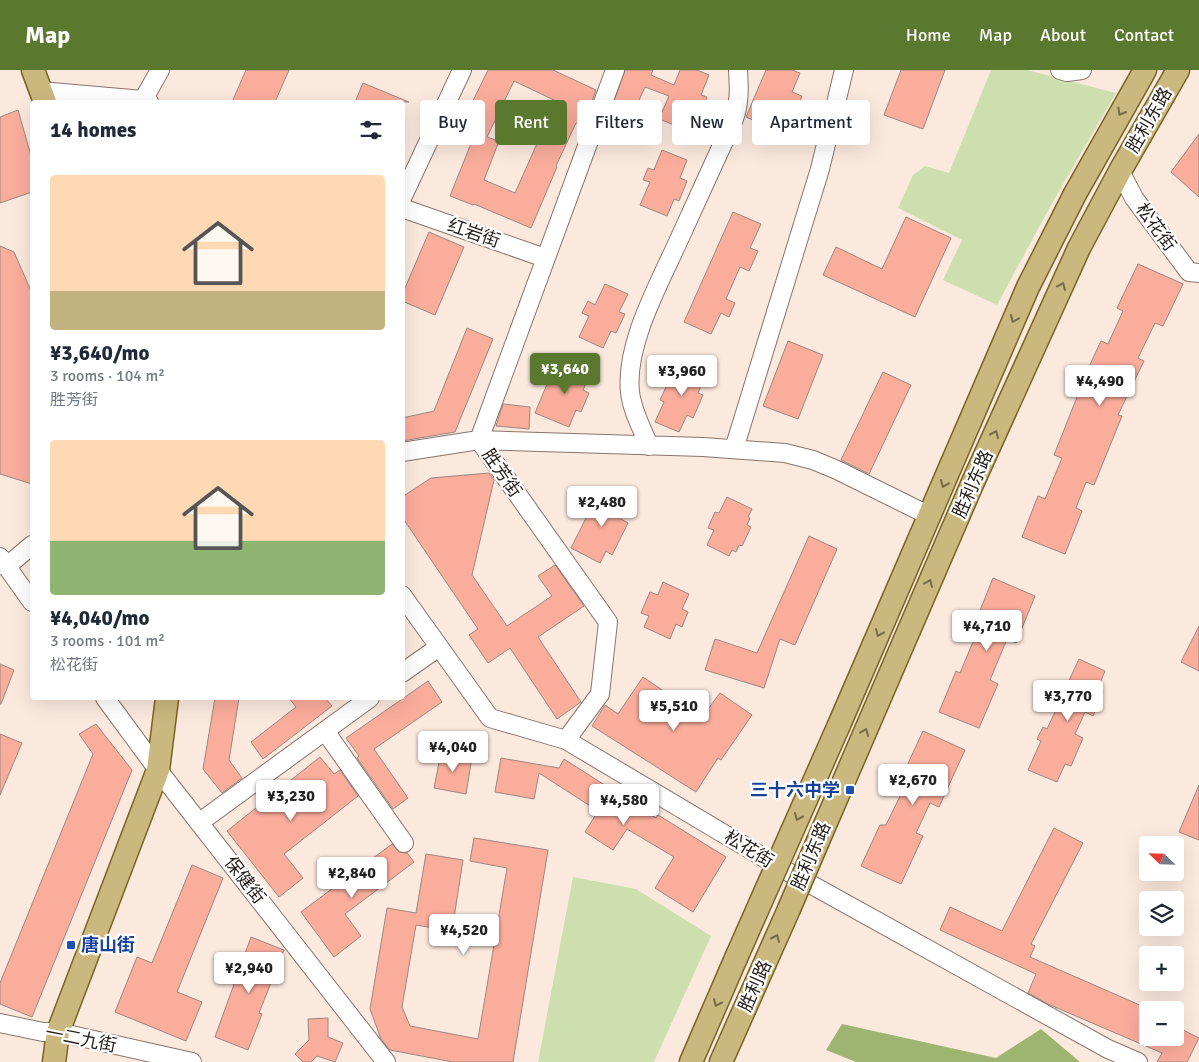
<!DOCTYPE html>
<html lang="en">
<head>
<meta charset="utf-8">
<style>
  :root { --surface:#fff; --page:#f6f6f7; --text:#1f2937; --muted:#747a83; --accent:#5a782e }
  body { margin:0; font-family:Signika,"Noto Sans SC",sans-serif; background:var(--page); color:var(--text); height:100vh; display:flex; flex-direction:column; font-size:19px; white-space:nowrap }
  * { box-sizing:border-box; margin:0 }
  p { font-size:16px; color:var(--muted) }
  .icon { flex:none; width:28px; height:28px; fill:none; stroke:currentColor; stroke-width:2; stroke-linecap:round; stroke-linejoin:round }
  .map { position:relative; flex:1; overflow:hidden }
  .side { position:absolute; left:30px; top:30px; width:375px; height:600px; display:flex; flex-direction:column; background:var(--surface); border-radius:5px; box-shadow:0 5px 20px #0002 }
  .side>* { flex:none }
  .banner { position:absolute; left:420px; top:30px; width:475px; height:45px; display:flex; gap:10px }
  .needle { width:32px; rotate:293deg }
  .tools { position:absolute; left:1139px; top:766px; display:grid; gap:10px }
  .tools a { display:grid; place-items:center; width:45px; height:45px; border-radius:5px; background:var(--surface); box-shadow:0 5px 20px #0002; font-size:25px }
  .price { position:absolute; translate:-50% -42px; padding:0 11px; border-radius:5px; background:#fff; color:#222; font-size:16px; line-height:32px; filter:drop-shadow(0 1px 2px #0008) }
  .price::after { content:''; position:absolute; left:50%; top:30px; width:15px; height:11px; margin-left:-8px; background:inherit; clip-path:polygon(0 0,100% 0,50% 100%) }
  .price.active { background:var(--accent); color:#fff }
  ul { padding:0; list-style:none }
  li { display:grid; align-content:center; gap:10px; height:265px; padding:0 20px }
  li span { display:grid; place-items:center; height:155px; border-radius:5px; color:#555 }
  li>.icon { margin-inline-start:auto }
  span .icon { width:90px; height:90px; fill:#fffc; stroke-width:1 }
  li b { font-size:21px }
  h2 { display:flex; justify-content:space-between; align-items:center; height:60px; padding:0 20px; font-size:21px }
  .pill { padding:0 18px; border-radius:5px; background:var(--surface); box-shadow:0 5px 20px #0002; font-size:18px; line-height:45px }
  .pill.active { background:var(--accent); color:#fff }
  header { display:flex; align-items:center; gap:30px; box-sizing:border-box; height:70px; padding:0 25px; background:var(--accent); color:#fff }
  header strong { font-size:24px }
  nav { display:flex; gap:28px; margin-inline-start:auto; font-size:18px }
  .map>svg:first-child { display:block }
  .green { fill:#cddfae }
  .forest { fill:#9eb571 }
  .building { fill:#fbad9c; stroke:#9b8782; fill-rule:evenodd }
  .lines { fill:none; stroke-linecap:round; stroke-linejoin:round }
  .minor-casing { stroke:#87756c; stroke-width:20 }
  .major-casing { stroke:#7a6424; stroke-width:25 }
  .minor { stroke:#fff; stroke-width:18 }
  .major { stroke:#cab87f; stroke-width:22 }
  .major-bridge-casing { stroke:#7a6424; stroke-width:25; stroke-linecap:butt }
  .major-bridge { stroke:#cab87f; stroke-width:22 }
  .oneway { stroke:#786b4c }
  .transit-dot { fill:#1a4fb4; stroke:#fff; stroke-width:2 }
  .labels { text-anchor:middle; stroke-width:4.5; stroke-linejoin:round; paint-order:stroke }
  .street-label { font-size:18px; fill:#251e1a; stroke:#fff }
  .transit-label { font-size:18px; font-weight:bold; fill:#164399; stroke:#fff; text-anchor:end }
</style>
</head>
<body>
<header>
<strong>Map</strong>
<nav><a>Home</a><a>Map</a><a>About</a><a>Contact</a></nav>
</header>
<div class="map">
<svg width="1199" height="992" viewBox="0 0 1199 992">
  <rect width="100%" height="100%" fill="#fce9de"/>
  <path class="green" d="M991,0H1027L1116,23L1051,135L997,235L943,210L962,170L898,138L913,105L925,96L949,103Z
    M573,807L636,819L711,866L654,992H538Z"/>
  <path class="forest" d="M842,954L996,988L1041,959L1080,992H856L826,980Z"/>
  <path class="building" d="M246,0H289L275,32H232Z
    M488,0H553L596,20L583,56L576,53L556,96L557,97L531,158L474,134L473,135L450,126L482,46L469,39ZM514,11L556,31L515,123L484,110L499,71L487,67Z
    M625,0H653L651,5L674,15L680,0H697L709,5L701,25L707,27L700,47L693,44L687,60L659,49L669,26L645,17L620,73L602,65Z
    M766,0H792L800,3L792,22L802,26L795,43L785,39L775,60L746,47Z
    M901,0H945L923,59L884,45Z
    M363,13L409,32H355Z
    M18,40L32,89V122L0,133V47Z
    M1199,64V127L1171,102Z
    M662,80L687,90L680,108L687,111L679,131L674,129L667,146L640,135L650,112L643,110L648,98L654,100Z
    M733,142L761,154L750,178L758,181L749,201L740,197L726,229L735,233L729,247L721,243L711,264L684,252Z
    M906,147L951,168L915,247L823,205L836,177L882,199Z
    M429,162L464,177L435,245L402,231V225Z
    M0,176L14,182L32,223V414L0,404Z
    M1138,194L1183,214L1163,256L1155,253L1138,288L1144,291L1118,345L1122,346L1094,415L1086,412L1076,438L1082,441L1065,484L1022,467L1038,426L1045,429L1062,388L1054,385L1081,317L1080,316L1101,271L1108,274L1123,241L1117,238Z
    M605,214L628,224L619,242L625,244L616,263L611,261L603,278L579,267L589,246L582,243L588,231L595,235Z
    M467,258L493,269L455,362L402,371V348L434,341Z
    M788,271L823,285L798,349L763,336Z
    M565,291L591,302L583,320L589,323L581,342L576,340L569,357L535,343L550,307L557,310Z
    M683,291L707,301L698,323L703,325L693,348L687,345L679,362L655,352L664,332L660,330L669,311L673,313Z
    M883,302L911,315L869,404L841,390Z
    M503,334L530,337L529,359L496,356Z
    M489,403L494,410L472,505L507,556L552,526L538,506L555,495L584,536L538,567L581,632L557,649L510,578L488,593L469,565L478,559L402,447V427L431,408Z
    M600,420L628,434L621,449L628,453L612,485L606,481L600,493L571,478Z
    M727,427L752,439L748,447L750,448L747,455L751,457L742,476L739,475L736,482L732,480L729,486L707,475L714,460L708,458L715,442L719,443Z
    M809,466L837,479L795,575L780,569L764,618L705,600L715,569L757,583Z
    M993,508L1035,526L1016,573L1007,569L990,610L998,614L979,658L939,642L956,601L960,603L980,555L975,553Z
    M663,512L689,524L682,539L688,542L682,557L676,554L670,569L644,557L649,546L641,543L650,522L658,525Z
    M1199,556V601L1181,592Z
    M1079,589L1105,601L1097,620L1103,622L1093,646L1085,642L1075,664L1083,668L1071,696L1065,694L1057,712L1028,700L1041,671L1037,669L1043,657L1047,659L1061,629L1056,627L1062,615H1067Z
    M0,594L14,600L1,634H0Z
    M643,607L702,647L720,623L752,645L721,690L718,688L696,722L592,656L605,635L618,644Z
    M428,611L442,632L374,679L408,728L393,739L357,688L359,686L346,668Z
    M215,628H239L229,690L242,708L222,723L203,699Z
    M289,628H325L332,636L263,689L251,672L296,637Z
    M96,654L132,700L32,947L0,934V913L93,684L79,664Z
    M923,661L965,680L939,737L930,733L916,763L923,766L901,814L861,796L880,755H886L904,718L899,713Z
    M0,664L22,673L0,725Z
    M441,682L472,687L466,724L434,718Z
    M320,687L334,704L340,700L358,726L284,784L303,808L279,827L227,761Z
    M501,688L559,698L564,689L656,748L658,745L726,787L693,842L655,818L674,787L627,759L613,780L585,762L598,741L539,703L534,729L495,722Z
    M1199,715V770L1179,762Z
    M1054,758L1083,773L1031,874L1035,876L1030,887L1151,940H1143L1148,942V968H1175V956L1199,968L1187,992H1157L1162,983L1048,934L1028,923L1036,904L940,860L950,837L1002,861Z
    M474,768L548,780L513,992H453L390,980L381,969L370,939L387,838L416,843L426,784L463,790L452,861L416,855L402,937L410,956L478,969L507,798L470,791Z
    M392,774L399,782L407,783L414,792L345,844L361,866L334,887L301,842Z
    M192,795L223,808L177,922L202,932L186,971L115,942L137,887L152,893Z
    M251,867L284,880L259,943L262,944L248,980L215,967Z
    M328,948V967L343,973L335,992L317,986L311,992H303L295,984L309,970L308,949Z"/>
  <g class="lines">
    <defs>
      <path id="minor" d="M1060,0L1067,2L1082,0
        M40,21L143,30L149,32
        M143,30L160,0
        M1120,101L1134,128L1189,202L1199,203
        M402,128L462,0
        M402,138L545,188
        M649,376C642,358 632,341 630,322C625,275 658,216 677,174C696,132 715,91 734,49C740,32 739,17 738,0
        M734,379L820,99L844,0
        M402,382L479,370L703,377L785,383L813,390L837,400L930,446
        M0,487L32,532
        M6,497L32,475
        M402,525L490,648L566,670L783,799L1108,979L1138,992
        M402,603L439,577
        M105,628L158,700L386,992
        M325,661L404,773
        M566,670L600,624L608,552L479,370L615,0
        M200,752L370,628
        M0,953L43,962H58L192,992"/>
      <path id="major" d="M33,0L45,32
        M839,655L1028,217L1075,124L1145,0
        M818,771L973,412L1079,178L1120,101L1178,0
        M54,992L58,962L158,700L167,628
        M691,992L736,888
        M721,992L789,839"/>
    </defs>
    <use href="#minor" class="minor-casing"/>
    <use href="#major" class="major-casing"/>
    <use href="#minor" class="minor"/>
    <use href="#major" class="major"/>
    <defs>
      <path id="major-bridge" d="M789,839L818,771
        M736,888L839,655"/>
    </defs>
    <use href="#major-bridge" class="major-bridge-casing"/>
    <use href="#major-bridge" class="major-bridge"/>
  </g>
  <defs><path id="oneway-chevron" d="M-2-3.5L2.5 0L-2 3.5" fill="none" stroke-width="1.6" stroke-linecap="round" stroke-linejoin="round" transform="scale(1.25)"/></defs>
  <g class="oneway">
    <use href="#oneway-chevron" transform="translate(1121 42) rotate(120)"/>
    <use href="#oneway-chevron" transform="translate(1062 216) rotate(-66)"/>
    <use href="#oneway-chevron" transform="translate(1014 249) rotate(113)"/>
    <use href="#oneway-chevron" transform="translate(995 364) rotate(-66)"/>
    <use href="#oneway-chevron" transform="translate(944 414) rotate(113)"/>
    <use href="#oneway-chevron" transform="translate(929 513) rotate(-67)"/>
    <use href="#oneway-chevron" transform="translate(879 563) rotate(114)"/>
    <use href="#oneway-chevron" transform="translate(865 662) rotate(-67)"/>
    <use href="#oneway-chevron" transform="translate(798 747) rotate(114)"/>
    <use href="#oneway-chevron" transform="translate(776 868) rotate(-66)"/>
    <use href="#oneway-chevron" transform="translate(717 933) rotate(114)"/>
  </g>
  <g class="transit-dot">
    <rect x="845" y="715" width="10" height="10" rx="2.5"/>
    <rect x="66" y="870" width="10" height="10" rx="2.5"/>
  </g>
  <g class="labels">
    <g class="street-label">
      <text transform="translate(1149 50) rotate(-60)" y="6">胜利东路</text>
      <text transform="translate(1156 157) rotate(54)" y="6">松花街</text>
      <text transform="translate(474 163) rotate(19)" y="6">红岩街</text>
      <text transform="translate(502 403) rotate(55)" y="6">胜芳街</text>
      <text transform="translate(973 414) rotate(-66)" y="6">胜利东路</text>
      <text transform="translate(749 779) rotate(31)" y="6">松花街</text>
      <text transform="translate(811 786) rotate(-67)" y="6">胜利东路</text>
      <text transform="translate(245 810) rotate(52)" y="6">保健街</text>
      <text transform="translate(755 916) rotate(-66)" y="6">胜利路</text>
      <text transform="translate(81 969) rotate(11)" y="6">一二九街</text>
    </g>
    <g class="transit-label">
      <text x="840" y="726">三十六中学</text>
      <text x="81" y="881" text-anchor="start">唐山街</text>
    </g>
  </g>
</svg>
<div class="tools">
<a><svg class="needle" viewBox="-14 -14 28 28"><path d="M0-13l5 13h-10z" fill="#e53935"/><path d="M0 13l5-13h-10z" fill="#747a83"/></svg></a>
<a><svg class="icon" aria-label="layers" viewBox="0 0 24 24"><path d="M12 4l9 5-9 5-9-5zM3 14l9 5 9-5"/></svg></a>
<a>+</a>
<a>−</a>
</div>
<b class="price active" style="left:565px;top:325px">¥3,640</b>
<b class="price" style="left:682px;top:327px">¥3,960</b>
<b class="price" style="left:1100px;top:337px">¥4,490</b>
<b class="price" style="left:602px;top:458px">¥2,480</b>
<b class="price" style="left:987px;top:582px">¥4,710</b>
<b class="price" style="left:1068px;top:652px">¥3,770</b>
<b class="price" style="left:674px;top:662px">¥5,510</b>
<b class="price" style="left:453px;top:703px">¥4,040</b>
<b class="price" style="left:913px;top:736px">¥2,670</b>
<b class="price" style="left:291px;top:752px">¥3,230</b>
<b class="price" style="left:624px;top:756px">¥4,580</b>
<b class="price" style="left:352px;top:829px">¥2,840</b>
<b class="price" style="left:464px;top:886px">¥4,520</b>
<b class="price" style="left:249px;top:924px">¥2,940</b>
<div class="banner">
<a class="pill">Buy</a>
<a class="pill active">Rent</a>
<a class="pill">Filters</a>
<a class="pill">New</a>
<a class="pill">Apartment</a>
</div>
<section class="side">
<h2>14 homes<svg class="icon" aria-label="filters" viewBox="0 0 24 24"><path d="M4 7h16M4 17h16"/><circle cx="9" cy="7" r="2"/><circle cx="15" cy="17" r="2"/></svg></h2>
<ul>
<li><span style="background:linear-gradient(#ffd9b3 75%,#c2b280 0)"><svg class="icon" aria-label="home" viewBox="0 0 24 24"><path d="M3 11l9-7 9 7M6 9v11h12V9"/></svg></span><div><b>¥3,640/mo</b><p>3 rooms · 104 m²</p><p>胜芳街</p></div></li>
<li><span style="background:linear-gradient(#ffd9b3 65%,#8fb573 0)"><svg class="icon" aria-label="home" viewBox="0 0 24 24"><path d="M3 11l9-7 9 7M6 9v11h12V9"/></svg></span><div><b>¥4,040/mo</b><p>3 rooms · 101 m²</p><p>松花街</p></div></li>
</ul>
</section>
</div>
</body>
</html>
